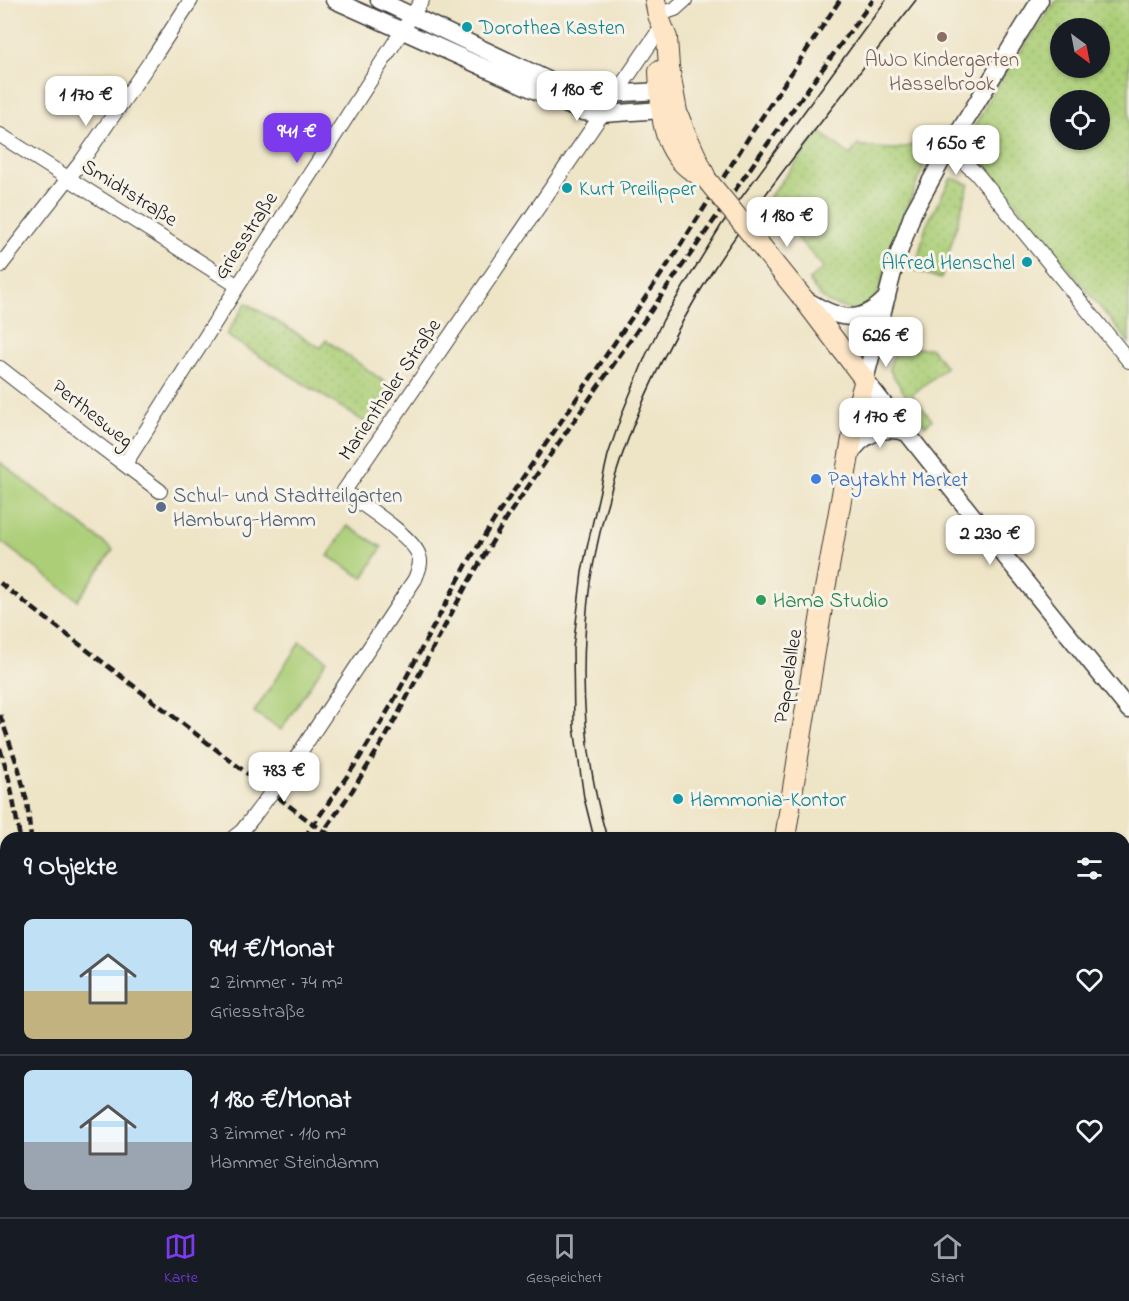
<!DOCTYPE html>
<html lang="de">
<head>
<meta charset="utf-8">
<style>
  :root { --surface:#171b24; --page:#20242c; --text:#f1f3f6; --muted:#9ea1a6; --line:#363941; --accent:#7c3aed }
  body { margin:0; font-family:"Indie Flower",sans-serif; background:var(--page); color:var(--text); height:100vh; display:flex; flex-direction:column; font-size:22px; white-space:nowrap }
  * { box-sizing:border-box; margin:0 }
  p { font-size:20px; color:var(--muted) }
  .icon { flex:none; width:33px; height:33px; fill:none; stroke:currentColor; stroke-width:2; stroke-linecap:round; stroke-linejoin:round }
  .map { position:relative; flex:1; overflow:hidden }
  .panel { position:absolute; left:0px; top:832px; width:1130px; height:386px; display:flex; flex-direction:column; background:var(--surface); border-radius:18px 18px 0 0; box-shadow:0 2px 4px #0004 }
  .panel>* { flex:none }
  .needle { width:39px; rotate:148deg }
  .controls { position:absolute; left:1050px; top:18px; display:grid; gap:12px }
  .controls a { display:grid; place-items:center; width:60px; height:60px; border-radius:50%; background:var(--surface); box-shadow:0 2px 4px #0004; font-size:30px }
  .price { position:absolute; translate:-50% -51px; padding:0 14px; border-radius:12px; background:#fff; color:#222; font-size:20px; line-height:39px; filter:drop-shadow(0 2px 3px #0008) }
  .price::after { content:''; position:absolute; left:50%; top:36px; width:18px; height:14px; margin-left:-9px; background:inherit; clip-path:polygon(0 0,100% 0,50% 100%) }
  .price.selected { background:var(--accent); color:#fff }
  ul { padding:0; list-style:none }
  li { display:flex; align-items:center; gap:18px; height:150px; padding:0 24px }
  li+li { border-top:2px solid var(--line) }
  li span { display:grid; place-items:center; flex:none; width:168px; height:120px; border-radius:9px; color:#555 }
  li>.icon { margin-inline-start:auto }
  span .icon { width:72px; height:72px; fill:#fffc; stroke-width:1 }
  li b { font-size:26px }
  h2 { display:flex; justify-content:space-between; align-items:center; height:72px; padding:0 24px; font-size:26px }
  .menu { display:flex; justify-content:space-around; align-items:center; height:84px; border-top:2px solid var(--line); background:var(--surface); font-size:16px; color:var(--muted) }
  .menu a { display:grid; justify-items:center; gap:3px }
  .menu .selected { color:var(--accent) }
  .map>svg:first-child { display:block }
  .grass { fill:url(#grass-dots); stroke:#64754a; stroke-width:1.5; fill-rule:evenodd }
  .garden { fill:#abce77; stroke:#64754a; stroke-width:1.5 }
  .lines { fill:none; stroke-linecap:round; stroke-linejoin:round }
  .minor-casing { stroke:#3c3a36; stroke-width:16 }
  .tertiary-casing { stroke:#3c3a36; stroke-width:19 }
  .secondary-casing { stroke:#3c3a36; stroke-width:22 }
  .minor { stroke:#fff; stroke-width:14 }
  .tertiary { stroke:#fff; stroke-width:16 }
  .secondary { stroke:#fde5c5; stroke-width:20 }
  .tram { stroke:#1c1c1c; stroke-width:1.5 }
  .rail { stroke:#1c1c1c; stroke-width:4.5; stroke-dasharray:9 4.5; stroke-linecap:butt }
  .minor-bridge-casing { stroke:#3c3a36; stroke-width:16; stroke-linecap:butt }
  .secondary-bridge-casing { stroke:#3c3a36; stroke-width:22; stroke-linecap:butt }
  .minor-bridge { stroke:#fff; stroke-width:14 }
  .secondary-bridge { stroke:#fde5c5; stroke-width:20 }
  .culture-dot { fill:#0f9aa8; stroke:#f7f3e8; stroke-width:2 }
  .education-dot { fill:#8d6e63; stroke:#f7f3e8; stroke-width:2 }
  .shop-dot { fill:#3f7fe0; stroke:#f7f3e8; stroke-width:2 }
  .service-dot { fill:#5c6f8a; stroke:#f7f3e8; stroke-width:2 }
  .leisure-dot { fill:#2e9e5b; stroke:#f7f3e8; stroke-width:2 }
  .labels { text-anchor:middle; stroke-width:6; stroke-linejoin:round; paint-order:stroke }
  .culture-label { font-size:21px; fill:#0d838f; stroke:#f7f3e8; text-anchor:start }
  .education-label { font-size:21px; fill:#785e54; stroke:#f7f3e8 }
  .street-label { font-size:21px; fill:#1c1c1c; stroke:#f7f3e8 }
  .shop-label { font-size:21px; fill:#366cbe; stroke:#f7f3e8; text-anchor:start }
  .service-label { font-size:21px; fill:#4e5e75; stroke:#f7f3e8; text-anchor:start }
  .leisure-label { font-size:21px; fill:#27864d; stroke:#f7f3e8; text-anchor:start }
</style>
</head>
<body>
<div class="map">
<svg width="1129" height="1217" viewBox="0 0 1129 1217">
  <defs>
    <pattern id="grass-dots" width="8" height="8" patternUnits="userSpaceOnUse" patternTransform="scale(1.5)"><rect width="8" height="8" fill="#abce77"/><path d="M2 2h.1M6 6h.1" fill="none" stroke="#93b066" stroke-width="1.8" stroke-linecap="round"/></pattern>
  </defs>
  <rect width="100%" height="100%" fill="#f7f3e8"/>
  <filter id="ink" filterUnits="userSpaceOnUse"><feTurbulence type="fractalNoise" baseFrequency=".0167" numOctaves="2"/><feDisplacementMap in="SourceGraphic" scale="12" xChannelSelector="R" yChannelSelector="G"/><feConvolveMatrix kernelMatrix="1 2 1 2 8 2 1 2 1" color-interpolation-filters="sRGB"/></filter>
  <filter id="wash" filterUnits="userSpaceOnUse"><feTurbulence type="fractalNoise" baseFrequency=".008" numOctaves="4" result="noise"/><feDisplacementMap in="SourceGraphic" scale="24" xChannelSelector="R" yChannelSelector="G"/><feGaussianBlur stdDeviation="1.35" result="paint"/><feColorMatrix in="noise" values="0 0 0 0 0 0 0 0 0 0 0 0 0 0 0 0 0 1.4 0 .05"/><feComposite in="paint" operator="in"/></filter>
  <g filter="url(#wash)">
    <rect width="100%" height="100%" fill="#eee4c6"/>
    <path class="grass" d="M1057,0H1129V343L1001,185L967,140L997,85ZM1060,28H1100V68H1060ZM1060,100H1100V140H1060Z
      M820,132L850,155L858,145C870,147 881,149 893,149C910,149 914,139 931,148L891,248L879,292L873,301L856,311C831,305 822,304 809,280L824,268L794,234L792,235L763,205Z
      M951,178L969,184L941,279L915,270L926,226Z
      M246,303L321,348L326,340L393,388L368,424L226,335Z
      M896,348H931L946,367L912,395L932,420L925,426L889,369Z"/>
    <path class="garden" d="M0,462L113,550L78,600L0,541Z
      M347,526L382,547L363,578L328,556Z
      M300,642L327,660L281,730L254,712Z"/>
  </g>
  <g filter="url(#ink)">
    <g class="lines">
      <defs>
        <path id="minor" d="M658,15L675,9L685,0
          M0,135L238,286
          M947,151L959,158L976,173L1129,361
          M0,266L81,162L155,55L191,0
          M0,368L96,443L160,491
          M125,464L238,286L422,0
          M289,769L415,579C418,571 422,564 419,556C414,537 361,504 344,491L656,35
          M233,838L242,831L253,817
          M0,933L6,938
          M0,967L6,954
          M1050,1212L1055,1217
          M273,1217L277,1212"/>
        <path id="tertiary" d="M334,0L583,112L603,114L662,110L675,101L660,91L589,95L563,87L379,0
          M1040,0L947,151L913,213L896,261L865,380L991,539L1129,710
          M805,299C836,318 859,328 887,297
          M849,456C862,434 883,425 907,433"/>
        <path id="secondary" d="M655,0L658,15L667,38L669,67L677,112L684,130L707,180
          M659,71C661,104 659,144 687,167C693,172 701,176 707,180
          M752,235L802,297L865,380L859,400L825,589L785,838
          M0,870L6,873
          M508,1212L516,1217
          M542,1212L551,1217
          M725,1217L726,1212"/>
      </defs>
      <use href="#minor" class="minor-casing"/>
      <use href="#tertiary" class="tertiary-casing"/>
      <use href="#secondary" class="secondary-casing"/>
      <use href="#minor" class="minor"/>
      <use href="#tertiary" class="tertiary"/>
      <use href="#secondary" class="secondary"/>
      <path class="tram" d="M594,838L584,798L574,727L573,648L582,572L588,543L608,455L623,411L646,355L663,320L722,224L886,0
        M607,838C583,756 579,668 590,583C592,570 595,558 597,546C617,449 660,354 713,270C745,220 781,173 818,126C851,84 883,42 916,0
        M851,1212L857,1217
        M894,1212L901,1217"/>
      <path class="rail" d="M0,583L305,818L334,838
        M0,715L19,770L27,802L31,838
        M0,748L10,783L20,838
        M304,838L357,762L379,726L393,702L467,564L496,517L675,254L754,129L840,0
        M319,838L352,791L388,733L466,586L507,517L761,153L873,0
        M0,1140L6,1117
        M0,1200L6,1186
        M828,1212L835,1217
        M39,1217L43,1212"/>
      <defs>
        <path id="minor-bridge" d="M253,817L289,769"/>
        <path id="secondary-bridge" d="M707,180L752,235"/>
      </defs>
      <use href="#minor-bridge" class="minor-bridge-casing"/>
      <use href="#secondary-bridge" class="secondary-bridge-casing"/>
      <use href="#minor-bridge" class="minor-bridge"/>
      <use href="#secondary-bridge" class="secondary-bridge"/>
    </g>
  </g>
  <g class="culture-dot">
    <circle cx="467" cy="27" r="6"/>
    <circle cx="567" cy="188" r="6"/>
    <circle cx="1027" cy="262" r="6"/>
    <circle cx="678" cy="799" r="6"/>
  </g>
  <circle class="education-dot" cx="942" cy="37" r="6"/>
  <circle class="shop-dot" cx="816" cy="479" r="6"/>
  <circle class="service-dot" cx="161" cy="507" r="6"/>
  <circle class="leisure-dot" cx="761" cy="600" r="6"/>
  <g class="labels">
    <g class="culture-label">
      <text x="479" y="34">Dorothea Kasten</text>
      <text x="579" y="195">Kurt Preilipper</text>
      <text x="1015" y="269" text-anchor="end">Alfred Henschel</text>
      <text x="690" y="806">Hammonia-Kontor</text>
    </g>
    <g class="education-label">
      <text x="942" y="66">AWO Kindergarten<tspan x="942" dy="24">Hasselbrook</tspan></text>
    </g>
    <g class="street-label">
      <text transform="translate(130 192) rotate(32)" y="7">Smidtstraße</text>
      <text transform="translate(245 235) rotate(-57)" y="7">Griesstraße</text>
      <text transform="translate(389 389) rotate(-56)" y="7">Marienthaler Straße</text>
      <text transform="translate(93 413) rotate(38)" y="7">Perthesweg</text>
      <text transform="translate(787 676) rotate(-81)" y="7">Pappelallee</text>
    </g>
    <g class="shop-label">
      <text x="828" y="486">Paytakht Market</text>
    </g>
    <g class="service-label">
      <text x="173" y="502">Schul- und Stadtteilgarten<tspan x="173" dy="24">Hamburg-Hamm</tspan></text>
    </g>
    <g class="leisure-label">
      <text x="773" y="607">Hama Studio</text>
    </g>
  </g>
</svg>
<div class="controls">
<a><svg class="needle" viewBox="-14 -14 28 28"><path d="M0-13l5 13h-10z" fill="#e53935"/><path d="M0 13l5-13h-10z" fill="#9ea1a6"/></svg></a>
<a><svg class="icon" aria-label="locate" viewBox="0 0 24 24"><circle cx="12" cy="12" r="6"/><path d="M12 2v4M12 18v4M2 12h4M18 12h4"/></svg></a>
</div>
<b class="price" style="left:577px;top:122px">1 180 €</b>
<b class="price" style="left:86px;top:127px">1 170 €</b>
<b class="price selected" style="left:297px;top:164px">941 €</b>
<b class="price" style="left:956px;top:176px">1 650 €</b>
<b class="price" style="left:787px;top:248px">1 180 €</b>
<b class="price" style="left:886px;top:368px">626 €</b>
<b class="price" style="left:880px;top:449px">1 170 €</b>
<b class="price" style="left:990px;top:566px">2 230 €</b>
<b class="price" style="left:284px;top:803px">783 €</b>
<section class="panel">
<h2>9 Objekte<svg class="icon" aria-label="filters" viewBox="0 0 24 24"><path d="M4 7h16M4 17h16"/><circle cx="9" cy="7" r="2"/><circle cx="15" cy="17" r="2"/></svg></h2>
<ul>
<li><span style="background:linear-gradient(#bfe0f5 60%,#c2b280 0)"><svg class="icon" aria-label="home" viewBox="0 0 24 24"><path d="M3 11l9-7 9 7M6 9v11h12V9"/></svg></span><div><b>941 €/Monat</b><p>2 Zimmer · 74 m²</p><p>Griesstraße</p></div><svg class="icon" aria-label="heart" viewBox="0 0 24 24"><path d="M12 20l-8-8c-3-5 5-10 8-4 3-6 11-1 8 4z"/></svg></li>
<li><span style="background:linear-gradient(#bfe0f5 60%,#9aa5b1 0)"><svg class="icon" aria-label="home" viewBox="0 0 24 24"><path d="M3 11l9-7 9 7M6 9v11h12V9"/></svg></span><div><b>1 180 €/Monat</b><p>3 Zimmer · 110 m²</p><p>Hammer Steindamm</p></div><svg class="icon" aria-label="heart" viewBox="0 0 24 24"><path d="M12 20l-8-8c-3-5 5-10 8-4 3-6 11-1 8 4z"/></svg></li>
</ul>
</section>
</div>
<nav class="menu">
<a class="selected"><svg class="icon" aria-label="map" viewBox="0 0 24 24"><path d="M3 6l6-2 6 2 6-2v14l-6 2-6-2-6 2zM9 4v14M15 6v14"/></svg>Karte</a>
<a><svg class="icon" aria-label="saved" viewBox="0 0 24 24"><path d="M7 4h10v16l-5-4-5 4z"/></svg>Gespeichert</a>
<a><svg class="icon" aria-label="home" viewBox="0 0 24 24"><path d="M3 11l9-7 9 7M6 9v11h12V9"/></svg>Start</a>
</nav>
</body>
</html>
